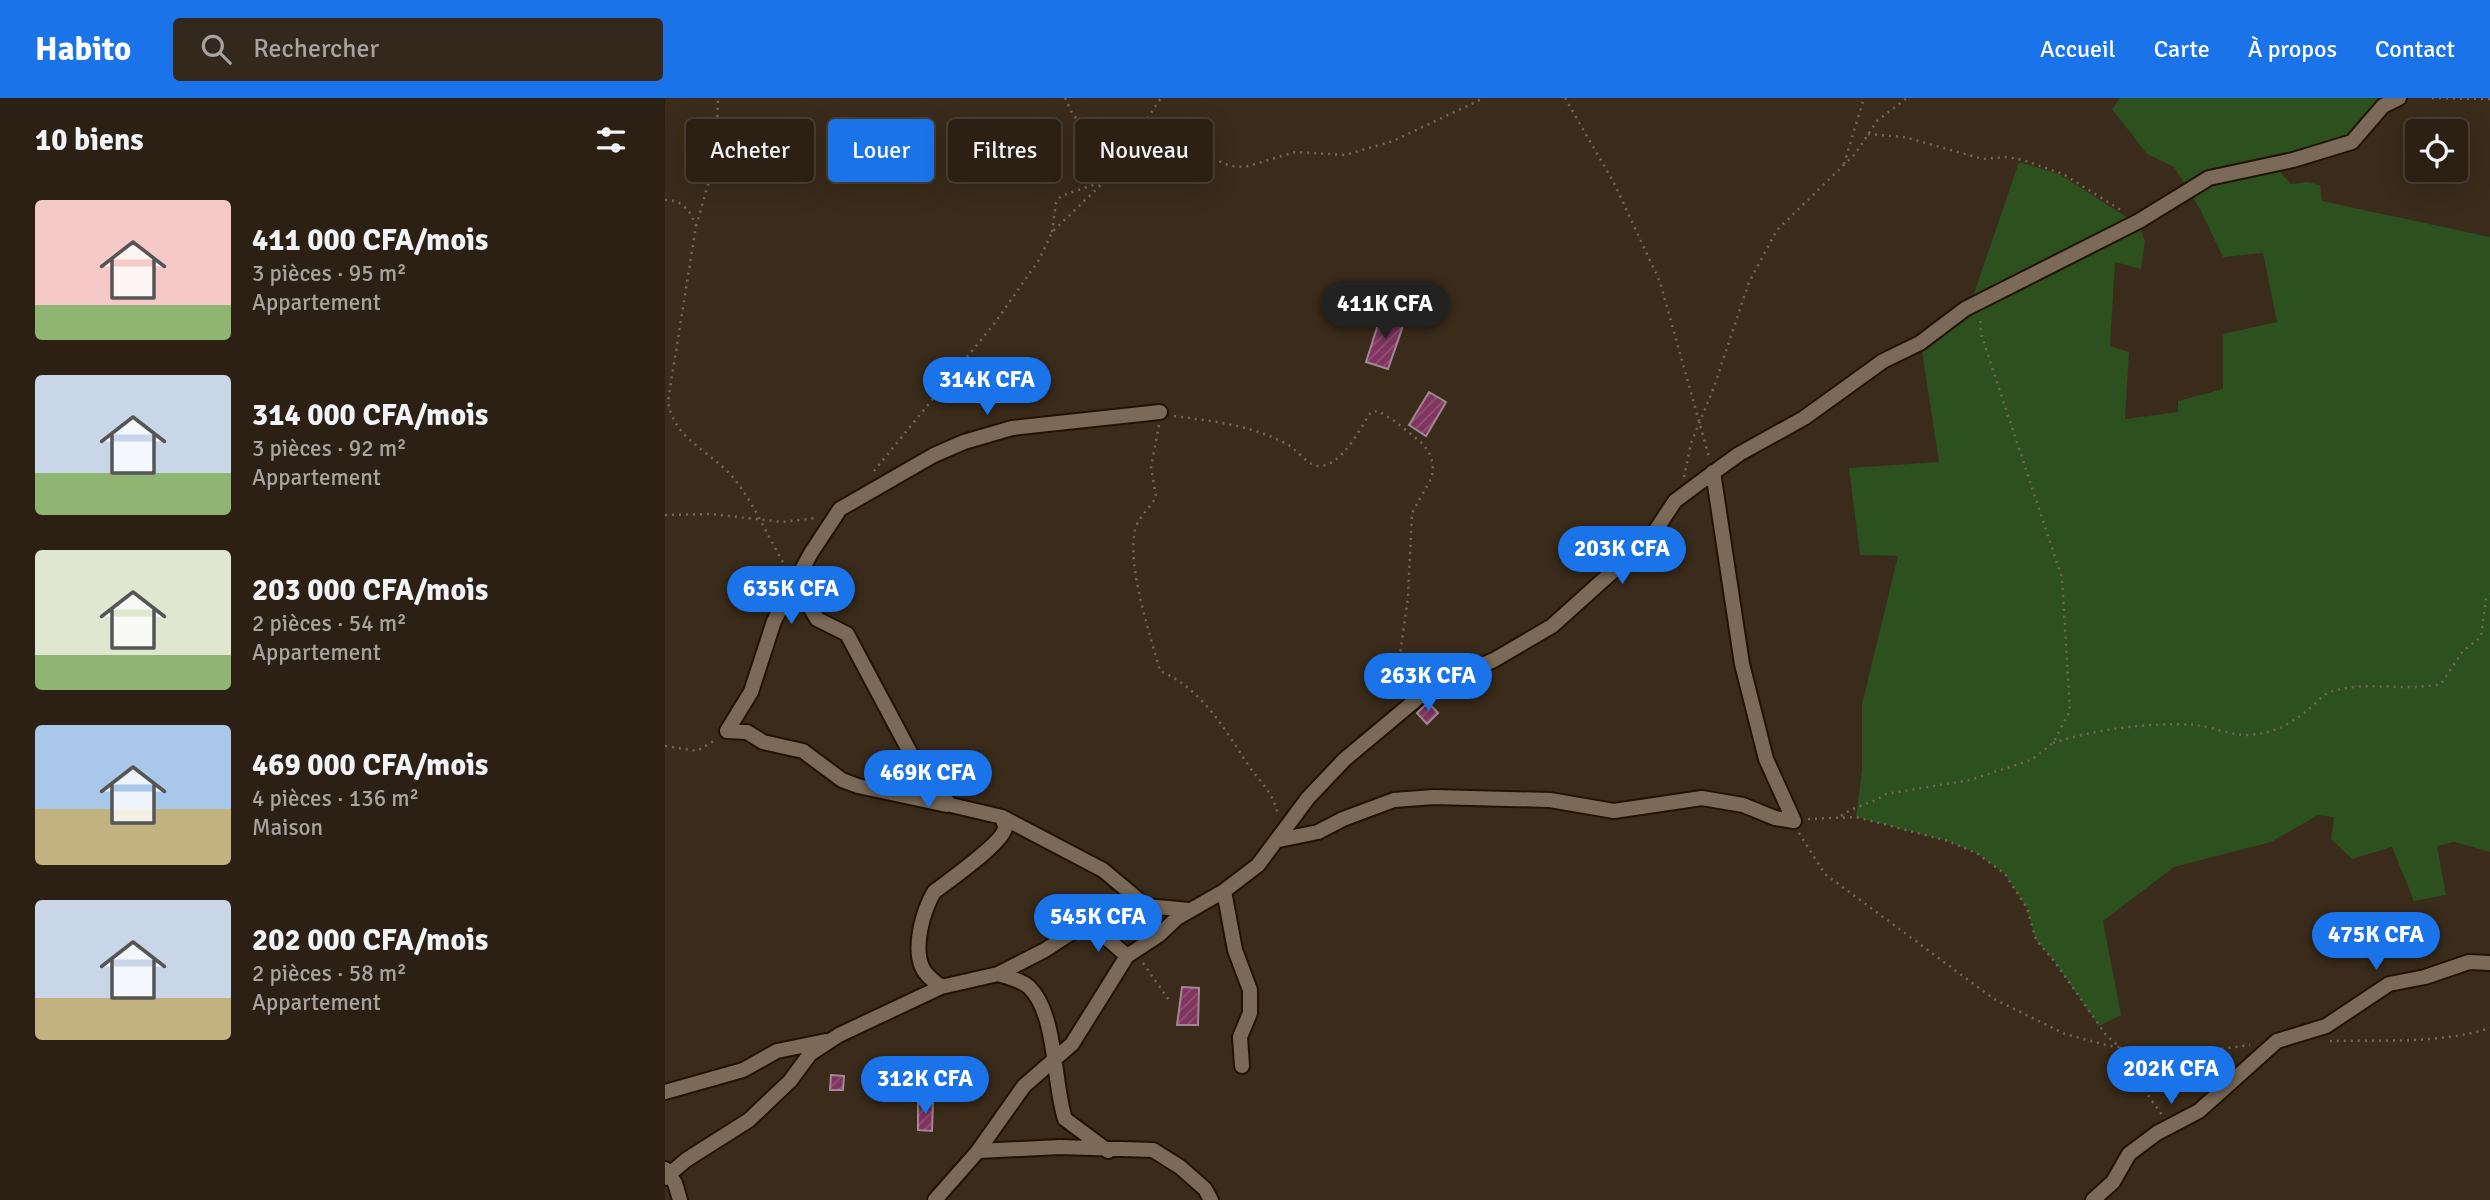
<!DOCTYPE html>
<html lang="fr">
<head>
<meta charset="utf-8">
<style>
  :root { --surface:#2c2014; --page:#34281d; --text:#f1f3f6; --muted:#a6a3a0; --line:#483e34; --accent:#1a73e8 }
  body { margin:0; font-family:Signika,sans-serif; background:var(--page); color:var(--text); height:100vh; display:flex; flex-direction:column; font-size:26px; white-space:nowrap }
  * { box-sizing:border-box; margin:0 }
  p { font-size:23px; color:var(--muted) }
  .icon { flex:none; width:38px; height:38px; fill:none; stroke:currentColor; stroke-width:2; stroke-linecap:round; stroke-linejoin:round }
  .map { position:relative; flex:1; overflow:hidden }
  .sheet { display:flex; flex-direction:column; background:var(--surface); width:665px }
  .sheet>* { flex:none }
  .hud { position:absolute; left:21px; top:21px; width:665px; height:63px; display:flex; gap:14px }
  .buttons { position:absolute; left:1740px; top:21px; display:grid; gap:14px }
  .buttons a { display:grid; place-items:center; width:63px; height:63px; border-radius:7px; background:var(--surface); box-shadow:0 7px 28px #0002,0 0 0 2px var(--line); font-size:35px }
  .price { position:absolute; translate:-50% -60px; padding:0 16px; border-radius:24px; background:var(--accent); color:#fff; font-size:23px; line-height:46px; filter:drop-shadow(0 2px 4px #0008) }
  .price::after { content:''; position:absolute; left:50%; top:42px; width:21px; height:16px; margin-left:-10px; background:inherit; clip-path:polygon(0 0,100% 0,50% 100%) }
  .price.current { background:#222; color:#fff }
  ul { padding:0; list-style:none }
  li { display:flex; align-items:center; gap:21px; height:175px; padding:0 35px }
  li span { display:grid; place-items:center; flex:none; width:196px; height:140px; border-radius:7px; color:#555 }
  li>.icon { margin-inline-start:auto }
  span .icon { width:84px; height:84px; fill:#fffc; stroke-width:1 }
  li b { font-size:30px }
  h2 { display:flex; justify-content:space-between; align-items:center; height:84px; padding:0 35px; font-size:30px }
  .chip { padding:0 24px; border-radius:7px; background:var(--surface); box-shadow:0 7px 28px #0002,0 0 0 2px var(--line); font-size:24px; line-height:63px }
  .chip.current { background:var(--accent); color:#fff }
  header { display:flex; align-items:center; gap:42px; box-sizing:border-box; height:98px; padding:0 35px; background:var(--accent); color:#fff }
  header strong { font-size:33px }
  nav { display:flex; gap:38px; margin-inline-start:auto; font-size:24px }
  .search { width:490px; height:63px; background:var(--page); display:flex; align-items:center; gap:18px; box-sizing:border-box; padding:0 24px; border-radius:7px; color:var(--muted); font-size:26px }
  main { display:flex; flex:1; min-height:0 }
  .map>svg:first-child { display:block }
  .green { fill:#2c501e }
  .building { fill:url(#building-hatch); stroke:#a18793; stroke-width:2 }
  .lines { fill:none; stroke-linecap:round; stroke-linejoin:round }
  .street-casing { stroke:#211304; stroke-width:18 }
  .path { stroke:#756758; stroke-width:2.5; stroke-dasharray:2 5; stroke-linecap:butt }
  .street { stroke:#7b6a57; stroke-width:14 }
</style>
</head>
<body>
<header>
<strong>Habito</strong>
<div class="search"><svg class="icon" aria-label="search" viewBox="0 0 24 24"><circle cx="10" cy="10" r="6"/><path d="M15 15l6 6"/></svg>Rechercher</div>
<nav><a>Accueil</a><a>Carte</a><a>À propos</a><a>Contact</a></nav>
</header>
<main>
<section class="sheet">
<h2>10 biens<svg class="icon" aria-label="filters" viewBox="0 0 24 24"><path d="M4 7h16M4 17h16"/><circle cx="9" cy="7" r="2"/><circle cx="15" cy="17" r="2"/></svg></h2>
<ul>
<li><span style="background:linear-gradient(#f6c9c9 75%,#8fb573 0)"><svg class="icon" aria-label="home" viewBox="0 0 24 24"><path d="M3 11l9-7 9 7M6 9v11h12V9"/></svg></span><div><b>411 000 CFA/mois</b><p>3 pièces · 95 m²</p><p>Appartement</p></div></li>
<li><span style="background:linear-gradient(#c9d6e8 70%,#8fb573 0)"><svg class="icon" aria-label="home" viewBox="0 0 24 24"><path d="M3 11l9-7 9 7M6 9v11h12V9"/></svg></span><div><b>314 000 CFA/mois</b><p>3 pièces · 92 m²</p><p>Appartement</p></div></li>
<li><span style="background:linear-gradient(#dfe7d0 75%,#8fb573 0)"><svg class="icon" aria-label="home" viewBox="0 0 24 24"><path d="M3 11l9-7 9 7M6 9v11h12V9"/></svg></span><div><b>203 000 CFA/mois</b><p>2 pièces · 54 m²</p><p>Appartement</p></div></li>
<li><span style="background:linear-gradient(#a9c7e8 60%,#c2b280 0)"><svg class="icon" aria-label="home" viewBox="0 0 24 24"><path d="M3 11l9-7 9 7M6 9v11h12V9"/></svg></span><div><b>469 000 CFA/mois</b><p>4 pièces · 136 m²</p><p>Maison</p></div></li>
<li><span style="background:linear-gradient(#c9d6e8 70%,#c2b280 0)"><svg class="icon" aria-label="home" viewBox="0 0 24 24"><path d="M3 11l9-7 9 7M6 9v11h12V9"/></svg></span><div><b>202 000 CFA/mois</b><p>2 pièces · 58 m²</p><p>Appartement</p></div></li>
</ul>
</section>
<div class="map">
<svg width="1825" height="1102" viewBox="0 0 1825 1102">
  <defs>
    <pattern id="building-hatch" width="6" height="6" patternUnits="userSpaceOnUse" patternTransform="scale(1.75)"><rect width="6" height="6" fill="#80345f"/><path d="M-1 1l2-2M0 6l6-6M5 7l2-2" fill="none" stroke="#925175"/></pattern>
  </defs>
  <rect width="100%" height="100%" fill="#3a2b1a"/>
  <path class="green" d="M1455,0H1718L1722,10L1706,30L1609,67L1626,86L1642,84L1655,87L1657,103L1825,139V754L1789,744L1772,748L1781,797L1749,803L1727,749L1687,761L1666,741L1669,719L1653,717L1606,744L1509,769L1438,823L1456,917L1434,928L1390,864L1371,842L1362,810L1340,776L1313,756L1283,743L1191,719L1197,672V606L1233,458L1195,457L1184,370L1274,364L1256,247L1303,213L1354,64L1394,76L1474,127L1480,143L1476,171L1450,164L1445,248L1464,254L1460,321L1513,314V303L1558,291V236L1612,224L1598,155L1558,159L1535,111L1509,69L1482,56L1447,11Z"/>
  <path class="building" d="M717,214L740,222L723,271L701,264Z
    M764,294L781,304L761,338L744,327Z
    M763,604L773,615L762,626L752,615Z
    M517,889L534,890L533,927H512Z
    M166,977L179,978L178,992H165Z
    M253,1004H268L267,1033L253,1032Z"/>
  <g class="lines">
    <defs>
      <path id="street" d="M1048,374L1077,566L1101,661L1129,723
        M131,484L152,521L182,536L263,688L286,707L337,719C338,722 340,727 340,730C338,745 283,783 269,794C258,813 248,848 257,869C260,877 269,883 276,889
        M62,633L86,594L109,523L146,455L175,411L269,357L299,344L347,330L495,314
        M62,633L82,634L98,644L138,653L177,682L193,688L282,707
        M337,719L438,772L481,808
        M614,742L653,734L678,721L729,702L769,699L885,702L949,713L1037,700L1078,707L1110,720L1129,723
        M559,793L570,852L585,892V915L575,939L577,968
        M420,826L430,830L462,858
        M333,876C343,879 356,882 364,889C392,916 388,985 400,1021L443,1053
        M0,994L78,972L112,953L161,943
        M313,1053L395,1049L488,1052L515,1069L540,1091L546,1102
        M0,1071L10,1085L15,1102
        M0,1080L21,1062L84,1022L125,983L145,956L174,937L276,889L333,876L380,852L440,813L481,808L524,812
        M270,1102L313,1053L359,988L407,946L462,858L494,837L512,820L559,793L593,767L643,700L680,661L765,590L829,562L887,528L946,475L979,450L1010,403L1034,385L1074,356L1139,320L1218,263L1255,245L1300,211L1474,123L1544,80L1628,62L1687,44L1718,8L1734,0
        M1428,1102L1448,1084L1464,1056L1492,1035L1534,1013L1612,943L1661,928L1724,886L1760,879L1804,864L1825,865"/>
    </defs>
    <use href="#street" class="street-casing"/>
    <path class="path" d="M400,0L407,15L429,44L440,83
      M900,0L949,85L995,184L1044,359
      M1767,0L1825,1
      M1203,36L1239,39L1318,61L1342,59L1358,62L1398,76L1459,114
      M1179,66L1199,0
      M0,102C17,101 26,114 31,128L3,303C8,338 37,349 61,372C85,395 103,440 121,469
      M31,128L51,59L53,0
      M387,134L391,105L396,98L440,83L525,59L540,58L566,68L580,69L630,54L680,57L728,43L819,0
      M509,318C547,323 585,327 620,345C631,350 643,369 655,368C678,367 695,330 706,314L713,313L731,324L758,346L766,358L768,370L767,379L747,415L743,499L729,600
      M494,327L486,369L491,399C485,410 473,419 470,432C462,469 485,536 495,573C536,590 560,631 583,667C596,685 609,695 613,718
      M209,373L329,226L374,162L387,134L440,83L496,0
      M1019,379L1026,345L1049,289L1084,184L1112,132L1190,56L1212,23L1242,0
      M0,417L47,416L117,424L151,420
      M1388,645C1432,631 1484,624 1531,627C1546,629 1571,638 1582,637C1607,636 1625,627 1644,611C1650,606 1657,597 1665,594C1699,582 1740,594 1776,586L1798,553L1816,539L1821,501L1825,496
      M0,648L32,653L52,641
      M1176,718C1191,707 1207,706 1221,696L1305,682L1366,662L1388,645L1405,613L1397,480L1316,236L1315,219
      M1143,721L1191,719L1283,743L1313,756L1340,776L1362,810L1371,842L1390,864L1441,937L1456,950L1465,972L1497,1017
      M1134,735L1160,776L1329,901L1400,936L1445,948L1510,957L1585,947
      M478,865L506,905
      M1665,943C1716,942 1775,946 1825,930"/>
    <use href="#street" class="street"/>
  </g>
</svg>
<div class="buttons">
<a><svg class="icon" aria-label="locate" viewBox="0 0 24 24"><circle cx="12" cy="12" r="6"/><path d="M12 2v4M12 18v4M2 12h4M18 12h4"/></svg></a>
</div>
<b class="price current" style="left:720px;top:243px">411K CFA</b>
<b class="price" style="left:322px;top:319px">314K CFA</b>
<b class="price" style="left:957px;top:488px">203K CFA</b>
<b class="price" style="left:126px;top:528px">635K CFA</b>
<b class="price" style="left:763px;top:615px">263K CFA</b>
<b class="price" style="left:263px;top:712px">469K CFA</b>
<b class="price" style="left:433px;top:856px">545K CFA</b>
<b class="price" style="left:1711px;top:874px">475K CFA</b>
<b class="price" style="left:1506px;top:1008px">202K CFA</b>
<b class="price" style="left:260px;top:1018px">312K CFA</b>
<div class="hud">
<a class="chip">Acheter</a>
<a class="chip current">Louer</a>
<a class="chip">Filtres</a>
<a class="chip">Nouveau</a>
</div>
</div>
</main>
</body>
</html>
